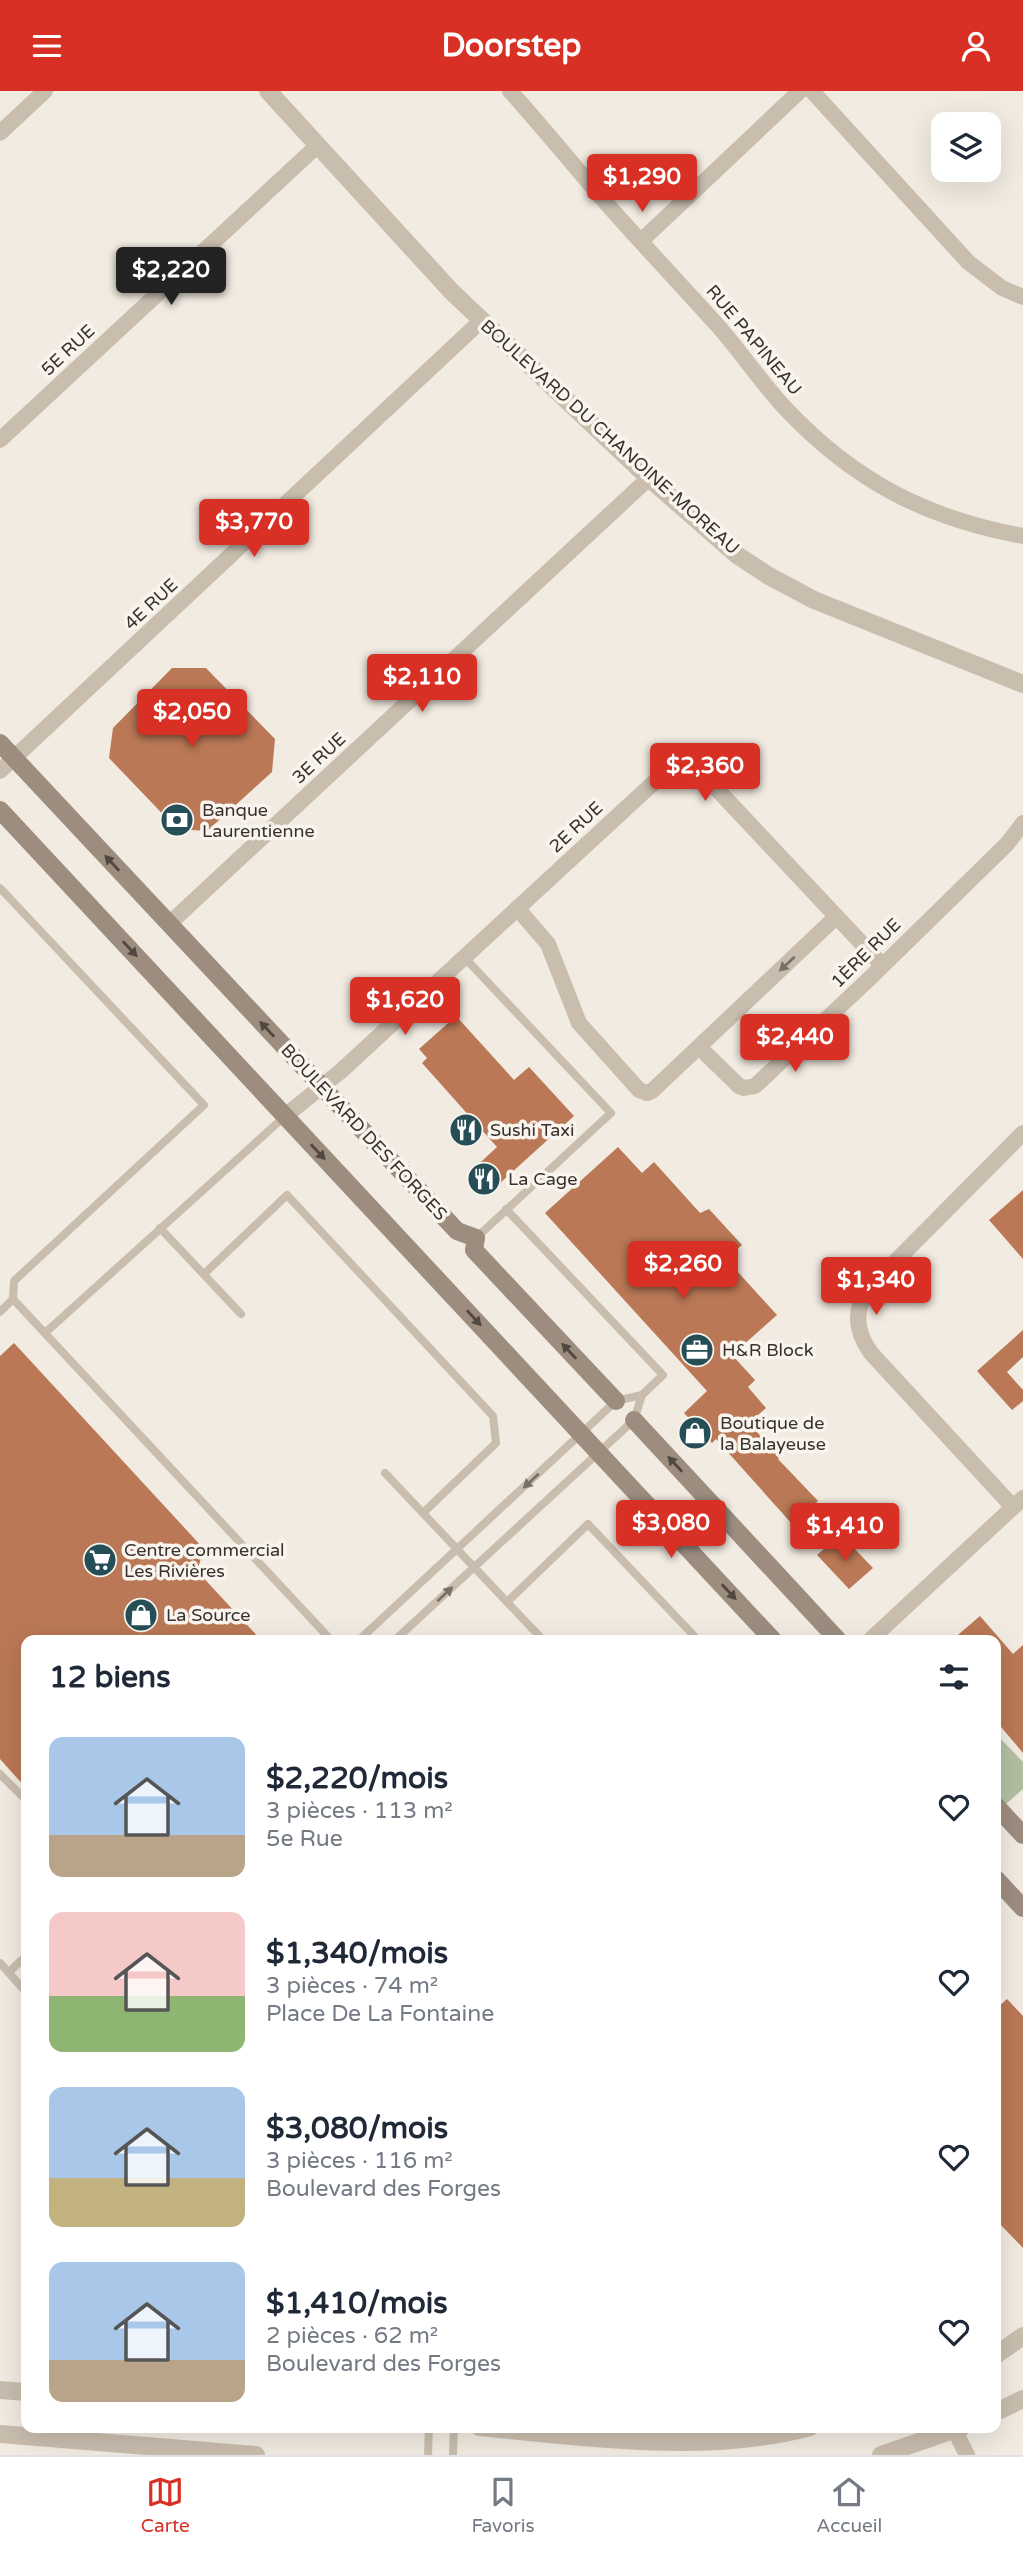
<!DOCTYPE html>
<html lang="fr">
<head>
<meta charset="utf-8">
<style>
  :root { --surface:#fff; --page:#f6f6f7; --text:#1f2937; --muted:#747a83; --line:#e0e1e3; --accent:#d93025 }
  body { margin:0; font-family:"Varela Round",sans-serif; background:var(--page); color:var(--text); height:100vh; display:flex; flex-direction:column; font-size:26px; white-space:nowrap }
  * { box-sizing:border-box; margin:0 }
  p { font-size:23px; color:var(--muted) }
  .icon { flex:none; width:38px; height:38px; fill:none; stroke:currentColor; stroke-width:2; stroke-linecap:round; stroke-linejoin:round }
  .map { position:relative; flex:1; overflow:hidden }
  .side { position:absolute; left:21px; top:1544px; width:980px; height:798px; display:flex; flex-direction:column; background:var(--surface); border-radius:14px; box-shadow:0 7px 28px #0002 }
  .side>* { flex:none }
  .tools { position:absolute; left:931px; top:21px; display:grid; gap:14px }
  .tools a { display:grid; place-items:center; width:70px; height:70px; border-radius:14px; background:var(--surface); box-shadow:0 7px 28px #0002; font-size:35px }
  .price { position:absolute; translate:-50% -60px; padding:0 16px; border-radius:7px; background:var(--accent); color:#fff; font-size:23px; line-height:46px; filter:drop-shadow(0 2px 4px #0008) }
  .price::after { content:''; position:absolute; left:50%; top:42px; width:21px; height:16px; margin-left:-10px; background:inherit; clip-path:polygon(0 0,100% 0,50% 100%) }
  .price.active { background:#222; color:#fff }
  ul { padding:0; list-style:none }
  li { display:flex; align-items:center; gap:21px; height:175px; padding:0 28px }
  li span { display:grid; place-items:center; flex:none; width:196px; height:140px; border-radius:14px; color:#555 }
  li>.icon { margin-inline-start:auto }
  span .icon { width:84px; height:84px; fill:#fffc; stroke-width:1 }
  li b { font-size:30px }
  h2 { display:flex; justify-content:space-between; align-items:center; height:84px; padding:0 28px; font-size:30px }
  header { display:flex; justify-content:space-between; align-items:center; height:91px; padding:0 28px; background:var(--accent); color:#fff; font-size:32px; font-weight:800 }
  .menu { display:flex; justify-content:space-around; align-items:center; height:98px; border-top:2px solid var(--line); background:var(--surface); font-size:19px; color:var(--muted) }
  .menu a { display:grid; justify-items:center; gap:4px }
  .menu .active { color:var(--accent) }
  .map>svg:first-child { display:block }
  .green { fill:#b3bfa2 }
  .building { fill:#ba7856 }
  .lines { fill:none; stroke-linecap:round; stroke-linejoin:round }
  .service { stroke:#c9bdae; stroke-width:8 }
  .minor { stroke:#c9bdae; stroke-width:16 }
  .tertiary { stroke:#c9bdae; stroke-width:18 }
  .secondary { stroke:#9c8d7f; stroke-width:18 }
  .oneway { fill:#514841 }
  .oneway2 { fill:#797066 }
  .labels { text-anchor:middle; stroke-width:7; stroke-linejoin:round; paint-order:stroke }
  .street-label { font-size:18px; fill:#38312c; stroke:#f9f5ee }
  .poi-label { font-size:18px; fill:#38312c; stroke:#f9f5ee; text-anchor:start }
</style>
</head>
<body>
<header><svg class="icon" aria-label="menu" viewBox="0 0 24 24"><path d="M4 6h16M4 12h16M4 18h16"/></svg>Doorstep<svg class="icon" aria-label="person" viewBox="0 0 24 24"><circle cx="12" cy="8" r="4"/><path d="M4 21q1-7 8-7t8 7"/></svg></header>
<div class="map">
<svg width="1023" height="2364" viewBox="0 0 1023 2364">
  <rect width="100%" height="100%" fill="#f1ebe1"/>
  <path class="green" d="M996,1643L1023,1671V1698L999,1719L996,1716Z"/>
  <path class="building" d="M172,577H206L275,648L272,681L207,740L177,738L109,667L113,637Z
    M456,925L514,989L529,976L574,1025L488,1103L469,1082L497,1056L422,972L427,967L419,958Z
    M618,1056L642,1082L654,1071L700,1122L709,1118L742,1154L726,1168L777,1224L732,1264L755,1289L748,1296L766,1317L749,1332L779,1366L778,1368L818,1410L793,1434L716,1348L712,1352L684,1322L707,1300L545,1122Z
    M1023,1099V1168L989,1129Z
    M1023,1239V1266L1007,1281L1023,1299V1310L1012,1319L977,1280Z
    M14,1252L204,1458L197,1480L261,1549H26V1697L0,1668V1265Z
    M835,1448L842,1454L847,1450L873,1477L849,1498L817,1464Z
    M980,1525L1013,1563L1023,1554V1662L996,1630V1549H952Z
    M1007,1908L1023,1925V2157L996,2129V1918Z"/>
  <g class="lines">
    <path class="service" d="M0,797L204,1014L14,1190L13,1208L0,1221
      M464,866L611,1022L476,1147
      M160,1137L241,1223
      M204,1183L287,1104L493,1325L496,1352L423,1422
      M13,1208L331,1549
      M45,1242L284,1026
      M385,1382L543,1549
      M507,1511L588,1433L698,1549
      M359,1549L616,1310L642,1304
      M395,1549L634,1329L642,1304L663,1284L506,1118
      M0,1683L26,1709
      M0,1872L26,1901
      M9,1881L26,1865
      M428,2364L429,2336
      M453,2364L454,2336"/>
    <path class="minor" d="M510,0C546,40 579,81 614,121C648,159 683,196 718,235C741,261 761,291 785,317C854,390 925,427 1023,445
      M812,0L968,171L1002,197L1023,206
      M0,42L45,0
      M641,150L800,0
      M0,349L317,55
      M0,680L482,229
      M517,817L548,853L579,932L639,999L647,1002L652,1000L836,826
      M169,833L649,387
      M699,956L739,995L744,997L755,995L869,888L1007,753L1023,732
      M285,1025L341,980L675,672L685,671L698,678L882,874
      M1013,1416L871,1262C855,1240 853,1218 870,1196L1023,1042
      M870,1549L1023,1407
      M953,2336L967,2364"/>
    <path class="tertiary" d="M268,0L452,201L649,387L737,464L769,485L814,509L1023,593
      M996,2264L1023,2245
      M0,2299L26,2301
      M996,2321L1023,2308
      M479,2336C586,2346 706,2364 810,2336
      M0,2343L256,2364
      M881,2364L962,2336"/>
    <path class="secondary" d="M0,652L457,1140L476,1147L474,1159L616,1310
      M0,719L773,1549
      M634,1329L838,1549
      M996,1715L1023,1744
      M996,1788L1023,1817"/>
  </g>
  <defs><path id="oneway-solid" d="M-6-.8H1V-3.2L6.5 0L1 3.2V.8H-6Z" transform="scale(1.75)"/></defs>
  <g class="oneway">
    <use href="#oneway-solid" transform="translate(112 772) rotate(-133)"/>
    <use href="#oneway-solid" transform="translate(130 858) rotate(47)"/>
    <use href="#oneway-solid" transform="translate(267 938) rotate(-133)"/>
    <use href="#oneway-solid" transform="translate(318 1061) rotate(47)"/>
    <use href="#oneway-solid" transform="translate(474 1227) rotate(47)"/>
    <use href="#oneway-solid" transform="translate(569 1260) rotate(-133)"/>
    <use href="#oneway-solid" transform="translate(675 1373) rotate(-133)"/>
    <use href="#oneway-solid" transform="translate(729 1501) rotate(47)"/>
  </g>
  <g class="oneway2">
    <use href="#oneway-solid" transform="translate(787 873) rotate(137)"/>
    <use href="#oneway-solid" transform="translate(531 1390) rotate(137)"/>
    <use href="#oneway-solid" transform="translate(445 1503) rotate(-43)"/>
  </g>
  <defs>
    <symbol id="bank-disc" viewBox="-11 -11 22 22"><circle r="9.5" fill="#254e56" stroke="#f9f5ee"/><path d="M-6-4H6V4H-6ZM0-2.3a2.3 2.3 0 1 0 0 4.6a2.3 2.3 0 1 0 0-4.6Z" fill="#fff"/></symbol>
    <symbol id="restaurant-disc" viewBox="-11 -11 22 22"><circle r="9.5" fill="#254e56" stroke="#f9f5ee"/><path d="M-5-6h1v4h1v-4h1v4h1v-4h1v5L-1.5 .5V6h-2V.5L-5-1ZM5-6V6H3V1.5H1.5Q1.5-4 5-6Z" fill="#fff"/></symbol>
    <symbol id="office-disc" viewBox="-11 -11 22 22"><circle r="9.5" fill="#254e56" stroke="#f9f5ee"/><path d="M-6-3h4V-5.5h4V-3h4V5H-6ZM-1-4.5V-3h2v-1.5ZM-6 0V1H6V0Z" fill="#fff"/></symbol>
    <symbol id="shop-disc" viewBox="-11 -11 22 22"><circle r="9.5" fill="#254e56" stroke="#f9f5ee"/><path d="M-5-2.5h2.3a2.7 3.5 0 0 1 5.4 0H5L5.5 6h-11ZM-1.5-2.5h3a1.5 2.3 0 0 0-3 0Z" fill="#fff"/></symbol>
    <symbol id="supermarket-disc" viewBox="-11 -11 22 22"><circle r="9.5" fill="#254e56" stroke="#f9f5ee"/><path d="M-6-5.5h2.5l.6 2H6L4.5 2H-2.5L-4.4-4H-6ZM-1.5 3.2a1.3 1.3 0 1 0 .1 0ZM3 3.2a1.3 1.3 0 1 0 .1 0Z" fill="#fff"/></symbol>
  </defs>
  <g fill-rule="evenodd">
    <use href="#bank-disc" x="158" y="710" width="38" height="38"/>
    <use href="#restaurant-disc" x="447" y="1020" width="38" height="38"/>
    <use href="#restaurant-disc" x="465" y="1069" width="38" height="38"/>
    <use href="#office-disc" x="678" y="1240" width="38" height="38"/>
    <use href="#shop-disc" x="676" y="1323" width="38" height="38"/>
    <use href="#supermarket-disc" x="81" y="1450" width="38" height="38"/>
    <use href="#shop-disc" x="122" y="1505" width="38" height="38"/>
  </g>
  <g class="labels">
    <g class="street-label">
      <text transform="translate(754 249) rotate(50)" y="6">RUE PAPINEAU</text>
      <text transform="translate(68 259) rotate(-43)" y="6">5E RUE</text>
      <text transform="translate(610 346) rotate(42)" y="6">BOULEVARD DU CHANOINE-MOREAU</text>
      <text transform="translate(151 513) rotate(-43)" y="6">4E RUE</text>
      <text transform="translate(319 667) rotate(-43)" y="6">3E RUE</text>
      <text transform="translate(576 736) rotate(-43)" y="6">2E RUE</text>
      <text transform="translate(866 862) rotate(-45)" y="6">1ÈRE RUE</text>
      <text transform="translate(364 1041) rotate(47)" y="6">BOULEVARD DES FORGES</text>
    </g>
    <g class="poi-label">
      <text x="202" y="725">Banque<tspan x="202" dy="21">Laurentienne</tspan></text>
      <text x="490" y="1045">Sushi Taxi</text>
      <text x="508" y="1094">La Cage</text>
      <text x="722" y="1265">H&amp;R Block</text>
      <text x="720" y="1338">Boutique de<tspan x="720" dy="21">la Balayeuse</tspan></text>
      <text x="124" y="1465">Centre commercial<tspan x="124" dy="21">Les Rivières</tspan></text>
      <text x="166" y="1530">La Source</text>
    </g>
  </g>
</svg>
<div class="tools">
<a><svg class="icon" aria-label="layers" viewBox="0 0 24 24"><path d="M12 4l9 5-9 5-9-5zM3 14l9 5 9-5"/></svg></a>
</div>
<b class="price" style="left:642px;top:123px">$1,290</b>
<b class="price active" style="left:171px;top:216px">$2,220</b>
<b class="price" style="left:254px;top:468px">$3,770</b>
<b class="price" style="left:422px;top:623px">$2,110</b>
<b class="price" style="left:192px;top:658px">$2,050</b>
<b class="price" style="left:705px;top:712px">$2,360</b>
<b class="price" style="left:405px;top:946px">$1,620</b>
<b class="price" style="left:795px;top:983px">$2,440</b>
<b class="price" style="left:683px;top:1210px">$2,260</b>
<b class="price" style="left:876px;top:1226px">$1,340</b>
<b class="price" style="left:671px;top:1469px">$3,080</b>
<b class="price" style="left:845px;top:1472px">$1,410</b>
<section class="side">
<h2>12 biens<svg class="icon" aria-label="filters" viewBox="0 0 24 24"><path d="M4 7h16M4 17h16"/><circle cx="9" cy="7" r="2"/><circle cx="15" cy="17" r="2"/></svg></h2>
<ul>
<li><span style="background:linear-gradient(#a9c7e8 70%,#b9a48a 0)"><svg class="icon" aria-label="home" viewBox="0 0 24 24"><path d="M3 11l9-7 9 7M6 9v11h12V9"/></svg></span><div><b>$2,220/mois</b><p>3 pièces · 113 m²</p><p>5e Rue</p></div><svg class="icon" aria-label="heart" viewBox="0 0 24 24"><path d="M12 20l-8-8c-3-5 5-10 8-4 3-6 11-1 8 4z"/></svg></li>
<li><span style="background:linear-gradient(#f6c9c9 60%,#8fb573 0)"><svg class="icon" aria-label="home" viewBox="0 0 24 24"><path d="M3 11l9-7 9 7M6 9v11h12V9"/></svg></span><div><b>$1,340/mois</b><p>3 pièces · 74 m²</p><p>Place De La Fontaine</p></div><svg class="icon" aria-label="heart" viewBox="0 0 24 24"><path d="M12 20l-8-8c-3-5 5-10 8-4 3-6 11-1 8 4z"/></svg></li>
<li><span style="background:linear-gradient(#a9c7e8 65%,#c2b280 0)"><svg class="icon" aria-label="home" viewBox="0 0 24 24"><path d="M3 11l9-7 9 7M6 9v11h12V9"/></svg></span><div><b>$3,080/mois</b><p>3 pièces · 116 m²</p><p>Boulevard des Forges</p></div><svg class="icon" aria-label="heart" viewBox="0 0 24 24"><path d="M12 20l-8-8c-3-5 5-10 8-4 3-6 11-1 8 4z"/></svg></li>
<li><span style="background:linear-gradient(#a9c7e8 70%,#b9a48a 0)"><svg class="icon" aria-label="home" viewBox="0 0 24 24"><path d="M3 11l9-7 9 7M6 9v11h12V9"/></svg></span><div><b>$1,410/mois</b><p>2 pièces · 62 m²</p><p>Boulevard des Forges</p></div><svg class="icon" aria-label="heart" viewBox="0 0 24 24"><path d="M12 20l-8-8c-3-5 5-10 8-4 3-6 11-1 8 4z"/></svg></li>
</ul>
</section>
</div>
<nav class="menu">
<a class="active"><svg class="icon" aria-label="map" viewBox="0 0 24 24"><path d="M3 6l6-2 6 2 6-2v14l-6 2-6-2-6 2zM9 4v14M15 6v14"/></svg>Carte</a>
<a><svg class="icon" aria-label="saved" viewBox="0 0 24 24"><path d="M7 4h10v16l-5-4-5 4z"/></svg>Favoris</a>
<a><svg class="icon" aria-label="home" viewBox="0 0 24 24"><path d="M3 11l9-7 9 7M6 9v11h12V9"/></svg>Accueil</a>
</nav>
</body>
</html>
